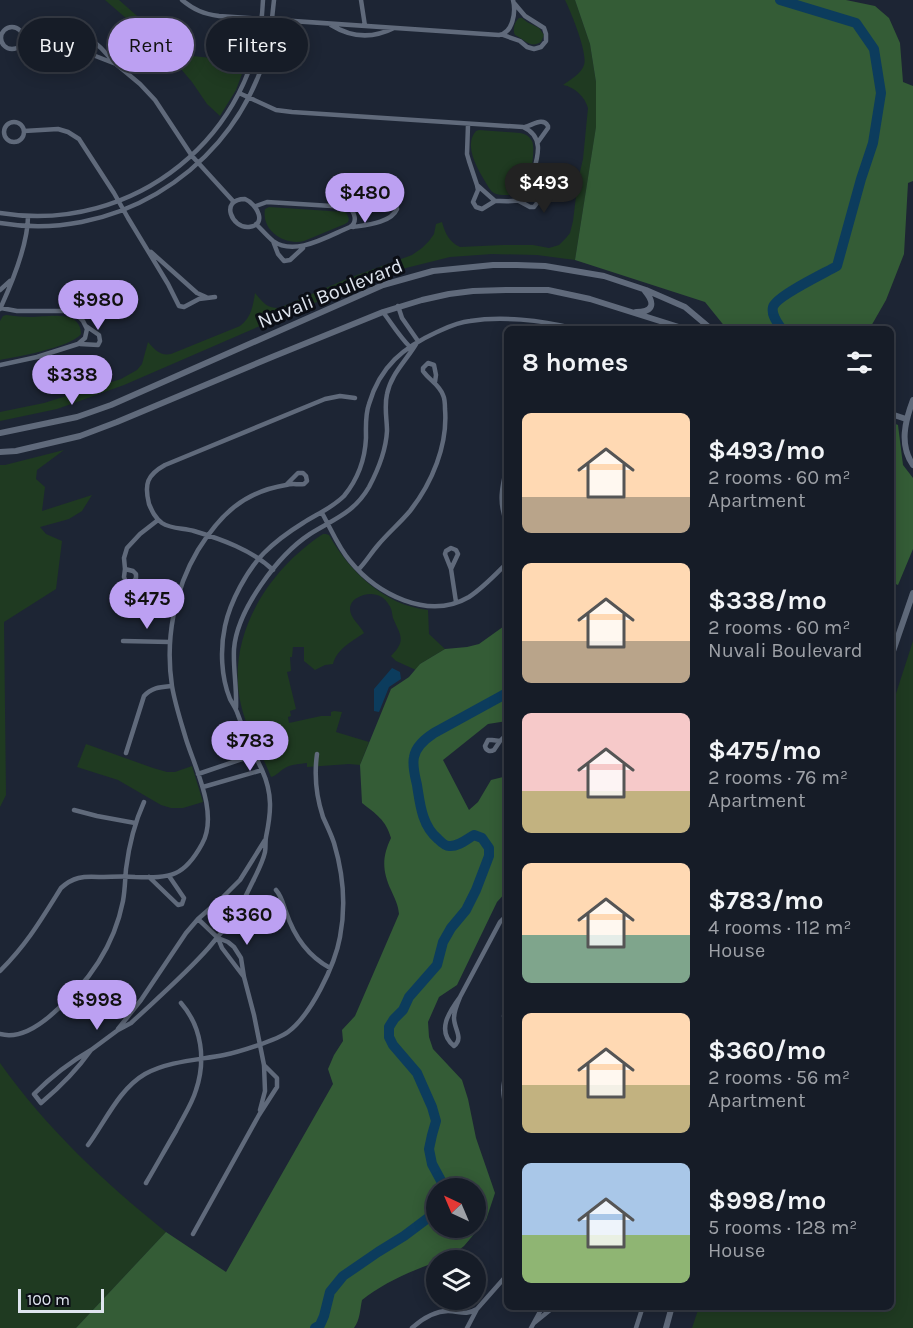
<!DOCTYPE html>
<html lang="en">
<head>
<meta charset="utf-8">
<style>
  :root { --surface:#161c27; --page:#232933; --text:#f1f3f6; --muted:#9ea1a7; --line:#353a44; --accent:#bca0f2 }
  body { margin:0; font-family:Karla,sans-serif; background:var(--page); color:var(--text); height:100vh; display:flex; flex-direction:column; font-size:22px; white-space:nowrap }
  * { box-sizing:border-box; margin:0 }
  p { font-size:20px; color:var(--muted) }
  .icon { flex:none; width:33px; height:33px; fill:none; stroke:currentColor; stroke-width:2; stroke-linecap:round; stroke-linejoin:round }
  .map { position:relative; flex:1; overflow:hidden }
  .sheet { position:absolute; left:504px; top:326px; width:390px; height:984px; display:flex; flex-direction:column; background:var(--surface); border-radius:9px; box-shadow:0 3px 15px #0003,0 0 0 2px var(--line) }
  .sheet>* { flex:none }
  .hud { position:absolute; left:18px; top:18px; width:396px; height:54px; display:flex; gap:12px }
  .needle { width:39px; rotate:316deg }
  .controls { position:absolute; left:426px; top:1178px; display:grid; gap:12px }
  .controls a { display:grid; place-items:center; width:60px; height:60px; border-radius:50%; background:var(--surface); box-shadow:0 3px 15px #0003,0 0 0 2px var(--line); font-size:30px }
  .scale { position:absolute; left:18px; bottom:15px; width:86px; box-sizing:border-box; padding-left:6px; border:3px solid #dfe5ef; border-top:0; font-size:16px; line-height:21px; white-space:nowrap; color:#dfe5ef; -webkit-text-stroke:4px #0b0e15; paint-order:stroke }
  .price { position:absolute; translate:-50% -51px; padding:0 14px; border-radius:21px; background:var(--accent); color:#111; font-size:20px; line-height:39px; filter:drop-shadow(0 2px 3px #0008) }
  .price::after { content:''; position:absolute; left:50%; top:36px; width:18px; height:14px; margin-left:-9px; background:inherit; clip-path:polygon(0 0,100% 0,50% 100%) }
  .price.active { background:#222; color:#fff }
  ul { padding:0; list-style:none }
  li { display:flex; align-items:center; gap:18px; height:150px; padding:0 18px }
  li span { display:grid; place-items:center; flex:none; width:168px; height:120px; border-radius:9px; color:#555 }
  li>.icon { margin-inline-start:auto }
  span .icon { width:72px; height:72px; fill:#fffc; stroke-width:1 }
  li b { font-size:26px }
  h2 { display:flex; justify-content:space-between; align-items:center; height:72px; padding:0 18px; font-size:26px }
  .tag { padding:0 21px; border-radius:27px; background:var(--surface); box-shadow:0 3px 15px #0003,0 0 0 2px var(--line); font-size:21px; line-height:54px }
  .tag.active { background:var(--accent); color:#111 }
  .map>svg:first-child { display:block }
  .green { fill:#1f3a21 }
  .forest { fill:#345c36; fill-rule:evenodd }
  .water { fill:#0c3c5d }
  .lines { fill:none; stroke-linecap:round; stroke-linejoin:round }
  .river { stroke:#0c3c5d; stroke-width:10 }
  .minor { stroke:#606a7b; stroke-width:4.5 }
  .secondary { stroke:#606a7b; stroke-width:6 }
  .labels { text-anchor:middle; stroke-width:6; stroke-linejoin:round; paint-order:stroke }
  .street-label { font-size:20px; fill:#dfe5ef; stroke:#0b0e15 }
</style>
</head>
<body>
<div class="map">
<svg width="913" height="1328" viewBox="0 0 913 1328">
  <rect width="100%" height="100%" fill="#1d2534"/>
  <path class="green" d="M105,0H119L162,38L184,53L192,56L212,58L245,66L236,90L220,116L207,104L192,82L170,56Z
    M565,0H575L590,44L596,82V128L575,260L537,255L492,254L450,257L390,272L283,316L124,385L57,409L0,421V412L44,403L121,379L137,370L142,364L148,342C155,350 160,356 171,354L240,326C251,318 253,306 255,293C263,302 266,308 279,308L349,278L412,255L422,248L429,241L434,234L436,224L442,222C445,233 449,242 460,247L503,245H533L549,248L559,245L566,238L570,233L573,221L578,180L583,159L588,108C585,97 575,87 563,85C570,80 581,74 584,65C588,53 571,12 565,0Z
    M519,18H522L527,22L539,28L544,35L541,42C530,49 524,39 515,35C512,30 515,21 519,18Z
    M479,130L520,133C526,134 529,136 532,141C536,148 530,186 524,192C519,196 511,195 505,195C497,195 493,194 489,188C480,172 462,147 476,131Z
    M269,207L345,212L347,214L349,219L348,222L345,224L304,241C285,246 261,231 265,209Z
    M6,315C15,316 23,317 31,317C47,317 81,309 81,334C71,347 17,357 0,360V321L3,316Z
    M64,450L37,470L36,479L45,487L42,511L92,495L82,511L69,519L40,527L46,534L62,541L56,589L4,622L6,795L0,807V465H5Z
    M323,534H326L329,535C350,572 384,605 428,610L429,634L445,649L420,664L416,670L396,661L391,656C407,640 400,635 393,618C392,614 392,609 389,605C383,593 368,591 357,598C353,600 350,604 350,609C350,618 360,625 364,633C351,642 337,649 333,664L325,665L315,670L304,661V647H293L292,657H290L291,671L287,672L296,709L290,711L291,716L288,717L289,723L321,716H331V712L334,711L342,712L336,732L369,742L360,765L349,764L307,767V763C300,764 291,764 285,768C279,771 278,775 271,777C262,753 247,731 241,705C225,637 268,570 323,534Z
    M913,641V1328H692L699,1307L891,1306V709Z
    M86,744L153,768L167,772H175L192,766L203,802L183,808H171L161,805L118,780L77,767Z
    M0,1063C46,1128 104,1182 166,1232L76,1328H0Z"/>
  <path class="forest" d="M575,0H846L875,6L889,18L900,43L903,82L913,86V181L908,183L904,254L886,300L870,328H726L705,302L575,260L596,127V82L590,44Z
    M891,422L898,425L903,465L913,478V549L898,585L891,582Z
    M507,624V721L488,724L443,760L469,810L478,802L491,780L507,776V891L497,902L457,985L439,997L428,1022L429,1037L433,1049L462,1080L468,1099L476,1138L495,1193L486,1220L464,1246L450,1257L442,1260H436V1262C411,1271 383,1283 362,1300C360,1309 360,1320 354,1328H76L166,1232L226,1272L333,1084L328,1069L334,1055L343,1041L342,1030L355,1016L399,914C398,904 395,899 391,890C382,870 382,857 391,838C386,820 376,814 362,803L360,765L391,689L409,677L420,664L445,649L467,647L479,644ZM436,1188H476V1227H436Z"/>
  <path class="water" d="M392,668L400,672L401,679L389,687L379,712L374,711V689Z"/>
  <g class="lines">
    <path class="river" d="M780,0L856,23L874,49L881,93L873,143L861,179L837,266C825,273 776,296 773,307C771,315 777,322 781,328
      M445,1188L432,1164L429,1149L432,1135L436,1121L432,1107L417,1073L393,1045L389,1037V1027L394,1019L403,1010L409,997L437,965L443,942L451,928L466,910L476,890L489,856V848L482,838L474,835C467,839 458,847 449,846C445,846 441,842 438,839C422,826 420,804 417,785C415,776 412,766 414,757C416,746 425,739 434,733L507,693
      M315,1328L320,1325L324,1316L330,1292L343,1276L378,1252L404,1236L436,1212"/>
    <path class="minor" d="M182,0C194,10 204,14 219,16L499,35C513,33 516,12 513,0
      M361,0L365,26
      M331,25C352,38 372,39 394,28
      M1 38a11 11 0 1 1 22 0a11 11 0 1 1-22 0Z
      M503,35L520,41L527,47L534,49L541,47L546,41V34L544,28L525,16L514,3
      M23,42L64,47L80,50L116,64L140,84L155,100L192,156L233,201
      M64,47L79,36L86,35L101,48L114,62
      M239,93L276,110L292,112L523,127C546,137 537,159 532,177C531,183 532,191 528,196C520,203 504,201 495,201L477,185L469,161L467,154L468,125
      M4 132a10 10 0 1 1 20 0a10 10 0 1 1-20 0Z
      M525,127C533,125 543,117 548,126V128L538,142
      M24,131L58,129L68,132L79,139L114,193L128,218L168,284L179,306L184,307L199,299L215,297
      M477,185L478,190L473,202L476,207L482,209L495,201
      M245,199C257,204 268,225 249,227C232,229 219,199 245,199Z
      M519,201L530,207H534L537,203V199L532,190
      M256,206L267,202L348,207C355,212 358,222 350,227C328,236 295,257 273,241C267,236 262,230 256,224
      M348,207H377L394,204L397,209C391,223 366,225 353,227
      M0,213C133,235 258,136 263,0
      M0,223C110,242 221,176 260,72C268,49 272,24 274,0
      M273,241L278,254L284,261L290,260L303,248
      M151,252L197,293L206,297
      M0,290L10,281
      M398,306L402,318L418,341
      M0,309C11,285 28,243 28,216
      M383,312C392,324 400,337 410,347
      M80,344L98,345L100,341L99,335L86,326
      M0,365L37,357L78,344L85,338L87,329L83,321L79,317L68,311H17L1,308
      M507,466C502,486 498,503 507,523
      M322,513C331,529 338,547 350,561C377,594 428,621 469,597C483,588 495,575 507,563
      M125,569L133,571L136,574V578L133,582H126L124,577L125,569L124,558L127,548L140,534L158,520
      M451,569L458,554L456,550L451,548L446,551L445,554L451,569L456,602
      M273,570C252,550 221,539 194,531C183,528 171,529 162,523C155,518 152,511 149,504C144,484 147,475 165,465L325,399L340,396L355,398
      M358,570C366,562 371,553 378,545C388,533 400,523 410,511C432,483 448,445 445,409C445,405 445,399 443,395C439,384 429,380 423,371V368L428,363L434,365L436,375L435,382
      M123,641L170,642
      M236,708C237,689 233,669 234,649C237,610 278,555 310,534C334,519 354,513 369,487C378,470 386,450 387,431C387,419 384,407 387,394C391,374 406,361 416,344
      M488,740H492L500,741L494,750C490,752 486,751 485,746Z
      M500,741L507,734
      M126,753L144,696C152,687 161,687 172,686
      M198,774L254,755
      M203,787L262,770
      M74,810L97,816L135,823
      M149,877L178,905L182,904L184,898L169,876
      M276,890C282,897 283,904 286,912C294,936 308,956 330,968
      M198,919L218,938L222,948L244,977
      M218,938L228,942L234,947L241,958L244,977L254,1015L264,1065L265,1091L260,1110
      M0,971C27,944 41,920 61,888C73,877 83,876 99,877C111,877 123,876 135,877C171,878 184,877 202,844C219,814 195,768 186,739C181,722 175,704 172,686C165,640 174,590 198,550C220,515 243,492 286,485C292,483 298,485 304,484L307,481L306,476L303,473H298L287,484
      M460,997C457,1004 454,1011 454,1018C454,1029 464,1038 454,1046C436,1031 449,1012 460,997Z
      M460,997L500,922L507,915
      M507,997L504,1016L507,1031
      M118,1029L141,1000L186,933L198,919L222,898L240,880L265,840
      M0,1034C18,1039 37,1027 50,1016C86,986 114,947 123,901C125,890 125,880 126,869C129,845 134,824 144,802
      M91,1050L118,1030L131,1023C177,980 228,939 254,879C258,871 263,861 265,852C266,847 265,842 266,837C271,813 273,794 262,770C253,751 244,732 237,712C235,707 232,703 230,699C221,677 220,649 225,626C230,602 247,570 264,553C275,542 290,531 303,523C317,514 332,508 344,496C358,479 365,459 366,438C366,426 365,415 369,404C380,366 404,347 437,332C448,327 458,322 470,321C501,316 541,320 572,328
      M91,1050C77,1070 60,1087 41,1103L34,1094C51,1077 70,1062 91,1050Z
      M507,1072C502,1085 502,1095 507,1108
      M88,1145C105,1122 119,1089 145,1074C169,1061 198,1060 224,1055C239,1052 277,1040 288,1032C311,1015 335,965 340,937C346,906 343,873 334,843C331,834 327,826 323,817C316,796 314,776 317,754
      M146,1183C156,1166 166,1148 176,1131C183,1117 192,1104 196,1090C206,1060 202,1027 181,1003
      M193,1234L259,1115L277,1087V1078L264,1065
      M534,1323L555,1306
      M412,1328C422,1319 434,1311 448,1311C460,1311 465,1316 477,1309
      M467,1328L477,1309L507,1275
      M531,1328L543,1306
      M636,1328L643,1306"/>
    <path class="secondary" d="M636,312C654,312 655,303 645,291
      M913,400C905,421 899,445 913,465
      M891,414L906,419
      M0,433L77,417L111,405L383,285L433,271L493,265H517L545,266L604,276L646,290L685,307L710,328
      M0,452L16,451L80,436L117,422L272,357L383,312L422,300L449,294L473,291L506,290H548L590,299L682,328
      M891,657L913,593
      M666,1328L672,1306"/>
  </g>
  <g class="labels">
    <g class="street-label">
      <text transform="translate(330 293) rotate(-22)" y="7">Nuvali Boulevard</text>
    </g>
  </g>
</svg>
<div class="controls">
<a><svg class="needle" viewBox="-14 -14 28 28"><path d="M0-13l5 13h-10z" fill="#e53935"/><path d="M0 13l5-13h-10z" fill="#9ea1a7"/></svg></a>
<a><svg class="icon" aria-label="layers" viewBox="0 0 24 24"><path d="M12 4l9 5-9 5-9-5zM3 14l9 5 9-5"/></svg></a>
</div>
<div class="scale">100 m</div>
<b class="price active" style="left:544px;top:214px">$493</b>
<b class="price" style="left:365px;top:224px">$480</b>
<b class="price" style="left:98px;top:331px">$980</b>
<b class="price" style="left:72px;top:406px">$338</b>
<b class="price" style="left:147px;top:630px">$475</b>
<b class="price" style="left:250px;top:772px">$783</b>
<b class="price" style="left:247px;top:946px">$360</b>
<b class="price" style="left:97px;top:1031px">$998</b>
<div class="hud">
<a class="tag">Buy</a>
<a class="tag active">Rent</a>
<a class="tag">Filters</a>
</div>
<section class="sheet">
<h2>8 homes<svg class="icon" aria-label="filters" viewBox="0 0 24 24"><path d="M4 7h16M4 17h16"/><circle cx="9" cy="7" r="2"/><circle cx="15" cy="17" r="2"/></svg></h2>
<ul>
<li><span style="background:linear-gradient(#ffd9b3 70%,#b9a48a 0)"><svg class="icon" aria-label="home" viewBox="0 0 24 24"><path d="M3 11l9-7 9 7M6 9v11h12V9"/></svg></span><div><b>$493/mo</b><p>2 rooms · 60 m²</p><p>Apartment</p></div></li>
<li><span style="background:linear-gradient(#ffd9b3 65%,#b9a48a 0)"><svg class="icon" aria-label="home" viewBox="0 0 24 24"><path d="M3 11l9-7 9 7M6 9v11h12V9"/></svg></span><div><b>$338/mo</b><p>2 rooms · 60 m²</p><p>Nuvali Boulevard</p></div></li>
<li><span style="background:linear-gradient(#f6c9c9 65%,#c2b280 0)"><svg class="icon" aria-label="home" viewBox="0 0 24 24"><path d="M3 11l9-7 9 7M6 9v11h12V9"/></svg></span><div><b>$475/mo</b><p>2 rooms · 76 m²</p><p>Apartment</p></div></li>
<li><span style="background:linear-gradient(#ffd9b3 60%,#7fa58c 0)"><svg class="icon" aria-label="home" viewBox="0 0 24 24"><path d="M3 11l9-7 9 7M6 9v11h12V9"/></svg></span><div><b>$783/mo</b><p>4 rooms · 112 m²</p><p>House</p></div></li>
<li><span style="background:linear-gradient(#ffd9b3 60%,#c2b280 0)"><svg class="icon" aria-label="home" viewBox="0 0 24 24"><path d="M3 11l9-7 9 7M6 9v11h12V9"/></svg></span><div><b>$360/mo</b><p>2 rooms · 56 m²</p><p>Apartment</p></div></li>
<li><span style="background:linear-gradient(#a9c7e8 60%,#8fb573 0)"><svg class="icon" aria-label="home" viewBox="0 0 24 24"><path d="M3 11l9-7 9 7M6 9v11h12V9"/></svg></span><div><b>$998/mo</b><p>5 rooms · 128 m²</p><p>House</p></div></li>
</ul>
</section>
</div>
</body>
</html>
